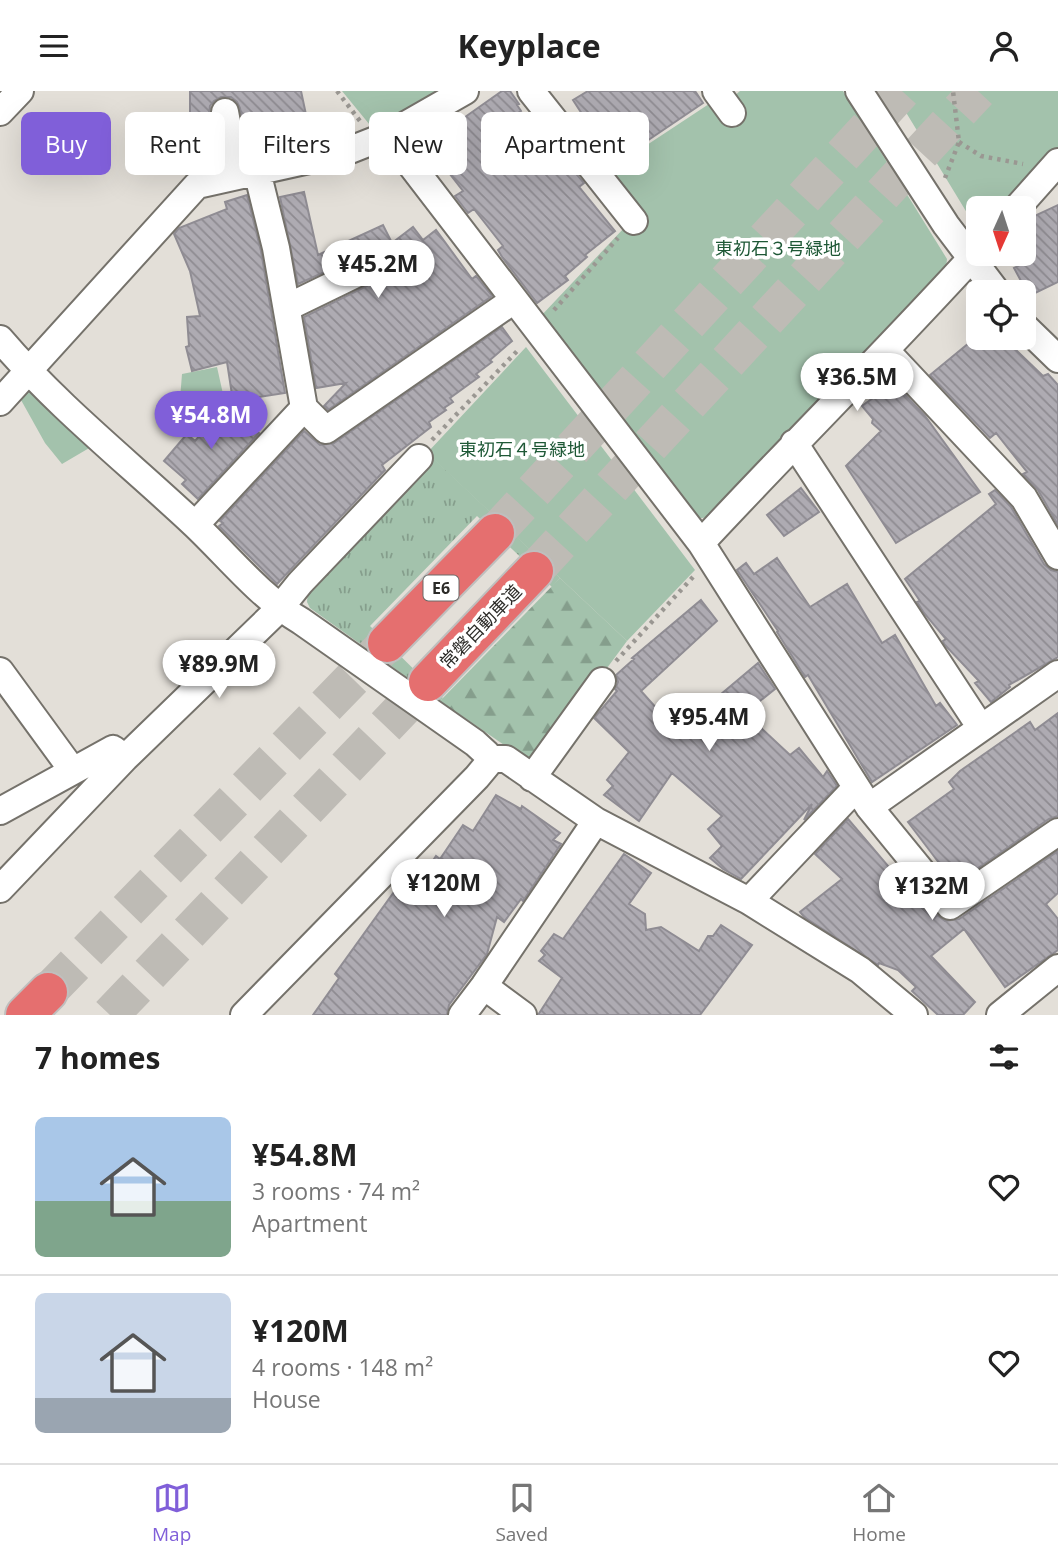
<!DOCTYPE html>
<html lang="en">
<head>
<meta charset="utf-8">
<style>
  :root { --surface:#fff; --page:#f2f2f2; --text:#222; --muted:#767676; --line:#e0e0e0; --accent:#805fd9 }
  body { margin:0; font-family:"Open Sans","Noto Sans JP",sans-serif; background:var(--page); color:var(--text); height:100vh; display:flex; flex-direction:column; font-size:26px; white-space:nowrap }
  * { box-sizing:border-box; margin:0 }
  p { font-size:23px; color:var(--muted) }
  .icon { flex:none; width:38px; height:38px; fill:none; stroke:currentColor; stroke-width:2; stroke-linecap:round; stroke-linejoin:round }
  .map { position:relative; height:924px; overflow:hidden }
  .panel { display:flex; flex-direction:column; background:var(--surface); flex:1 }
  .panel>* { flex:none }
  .top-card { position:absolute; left:21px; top:21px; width:700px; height:63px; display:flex; gap:14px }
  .needle { width:46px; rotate:183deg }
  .buttons { position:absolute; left:966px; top:105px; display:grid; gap:14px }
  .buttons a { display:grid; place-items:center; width:70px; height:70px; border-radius:10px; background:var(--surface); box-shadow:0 7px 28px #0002; font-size:35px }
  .price { position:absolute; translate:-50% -60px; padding:0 16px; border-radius:24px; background:#fff; color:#222; font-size:23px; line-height:46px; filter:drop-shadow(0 2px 4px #0008) }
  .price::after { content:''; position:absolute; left:50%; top:42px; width:21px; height:16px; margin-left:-10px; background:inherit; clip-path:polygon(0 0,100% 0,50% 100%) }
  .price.selected { background:var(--accent); color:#fff }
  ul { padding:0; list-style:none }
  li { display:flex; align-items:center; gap:21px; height:175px; padding:0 35px }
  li+li { border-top:2px solid var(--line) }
  li span { display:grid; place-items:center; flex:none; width:196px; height:140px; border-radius:10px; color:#555 }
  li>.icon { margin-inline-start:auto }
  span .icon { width:84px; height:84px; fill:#fffc; stroke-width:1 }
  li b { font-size:30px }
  h2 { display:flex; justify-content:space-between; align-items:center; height:84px; padding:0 35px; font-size:30px }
  .tag { padding:0 24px; border-radius:10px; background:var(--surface); box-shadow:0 7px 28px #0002; font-size:24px; line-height:63px }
  .tag.selected { background:var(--accent); color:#fff }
  header { display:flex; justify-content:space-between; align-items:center; height:91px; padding:0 35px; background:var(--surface); font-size:32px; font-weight:700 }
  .menu { display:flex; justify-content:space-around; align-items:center; height:98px; border-top:2px solid var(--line); background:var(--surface); font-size:19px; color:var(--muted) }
  .menu a { display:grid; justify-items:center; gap:4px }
  .menu .selected { color:var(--accent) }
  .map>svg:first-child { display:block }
  .grass { fill:url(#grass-tufts) }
  .forest { fill:url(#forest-firs) }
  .green { fill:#a3c2ac }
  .building { fill:url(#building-back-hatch); stroke:#8f8c93; stroke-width:2 }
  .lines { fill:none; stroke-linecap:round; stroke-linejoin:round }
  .highway-tunnel { stroke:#bebbb5; stroke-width:38; stroke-dasharray:38 19; stroke-linecap:butt }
  .minor-casing { stroke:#75726b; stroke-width:30 }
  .highway-casing { stroke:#bfbfbe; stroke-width:42 }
  .path { stroke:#9a9792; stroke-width:4.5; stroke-dasharray:3.5 5; stroke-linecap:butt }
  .minor { stroke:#fff; stroke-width:26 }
  .highway { stroke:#e56f6f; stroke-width:38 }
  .labels { text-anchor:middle; stroke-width:7; stroke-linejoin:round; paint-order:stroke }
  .shield { fill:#fff; stroke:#6b6a68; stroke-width:2 }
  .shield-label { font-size:16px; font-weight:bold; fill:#2b2a27 }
  .park-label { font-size:18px; fill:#1e5836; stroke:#fff }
  .street-label { font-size:18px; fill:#2b2a27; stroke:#fff }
</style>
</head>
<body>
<header><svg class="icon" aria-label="menu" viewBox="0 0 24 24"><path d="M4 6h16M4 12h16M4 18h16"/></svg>Keyplace<svg class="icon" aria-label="person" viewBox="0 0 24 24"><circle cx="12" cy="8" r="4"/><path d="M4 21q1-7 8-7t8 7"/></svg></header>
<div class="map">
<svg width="1058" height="924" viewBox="0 0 1058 924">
  <defs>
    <pattern id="grass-tufts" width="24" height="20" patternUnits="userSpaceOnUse" patternTransform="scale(1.75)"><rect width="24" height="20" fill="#a3c2ac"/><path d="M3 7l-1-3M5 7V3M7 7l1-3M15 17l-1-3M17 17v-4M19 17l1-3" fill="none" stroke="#859e8c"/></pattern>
    <pattern id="forest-firs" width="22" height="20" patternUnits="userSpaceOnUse" patternTransform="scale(1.75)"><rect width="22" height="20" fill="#a3c2ac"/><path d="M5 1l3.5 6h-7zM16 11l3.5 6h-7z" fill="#859e8c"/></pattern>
    <pattern id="building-back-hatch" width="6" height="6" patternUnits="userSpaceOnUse" patternTransform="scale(1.75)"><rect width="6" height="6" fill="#aeabb2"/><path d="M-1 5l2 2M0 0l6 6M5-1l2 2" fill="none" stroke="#8e8b91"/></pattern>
  </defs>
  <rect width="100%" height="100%" fill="#e3dfd8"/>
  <path class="grass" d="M433,367L560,487L552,496L477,425L370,535L443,607L440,610L310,517L307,511L308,498Z"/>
  <path class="forest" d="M560,487L627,550L539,669L529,671L440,610Z"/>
  <path class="green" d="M342,0H444L374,39Z
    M740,0H843L947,168L946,177L716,425L695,428L540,226L624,137L609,79L712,11L733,6Z
    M893,0H1058V59L1006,117H978V140Z
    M526,256L695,479L627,550L427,362Z
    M217,276L225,312L179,321L182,283Z
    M31,297L96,353L62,373L45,352L21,309Z"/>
  <path class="building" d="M190,0H301L312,52L249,66L240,17L237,11L231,6H221L214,10L210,15L209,23L219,73L190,79Z
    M502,0H510L519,13L517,14L521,20L518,22L556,74L564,68L584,92L579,96L615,140L585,164L587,166L565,185L568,189L537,212L502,166L498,159L503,155L474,118L468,122L455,105L463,100L422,47L453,25L458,31Z
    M588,0H695L703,12L610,75L591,50L597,46L573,9Z
    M304,101L318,164L383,134L392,152L413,136L423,149L436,139L472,188L476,185L492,205L328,319L324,315L346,292L316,297L304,226L367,195L373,189L376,181L369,168L360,165L298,193L280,106Z
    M247,104L261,160L285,302L233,310L227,271L192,280L186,256L189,255L187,226L200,225L190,180L174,143L179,137L227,118L225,111Z
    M1058,114V191L1029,205L1014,177L1024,172V134L1029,131L1028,128Z
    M502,236L512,250L490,269L492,271L476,283L479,286L450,307L453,311L444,317L446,319L429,331L431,336L382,374L385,379L277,493L219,435L223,432L220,430L304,340L320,354L334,352Z
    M975,247H1013L1021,254L1016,259L1043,285L1048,283L1058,294V434L1038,399L1023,383L1027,381L996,342L990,347L930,284Z
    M894,292L925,325L980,401L896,452L846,375L881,340L872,332L873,328L862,315Z
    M227,314L259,342L198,408L182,393L186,389L164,370L187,343L195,350Z
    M801,397L819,421L784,445L767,424Z
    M995,399L1011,416L1044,473L1051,479L1058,481V566L1009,594L1010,596L991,611L975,592L979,590L944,553L943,550L946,548L924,522L917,511L920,510L905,488L996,413L989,403Z
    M777,467L810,516L847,493L882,552L895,544L936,615L940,612L957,634L872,691L808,584L805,586L777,541L778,540L737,479L746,472L754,483Z
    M701,509L717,530L641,600L667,629L680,618L689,630L758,572L775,598L745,622L790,664L799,657L823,686L827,680L837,695L804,729L812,713L741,788L723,778L710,767L722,755L708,738L722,725L672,682L639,730L604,704L613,695L607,689L629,661L594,627L617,600L615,598L618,591L616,584L634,568L632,567Z
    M1058,622V725L1049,728L955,793L908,731L954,698L949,691L960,680L1030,631L1035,639Z
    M496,704L521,718L522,715L560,742L553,749L561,753L523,810L521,808L504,831L497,826L487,863L449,914L447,924H313L339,887L335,883L394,801L406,810L436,765L440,768L463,734L473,740Z
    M848,728L900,789L896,792L934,828L937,824L945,830L959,828L1058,760V802L1046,813L1058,828V859L1005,896L964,838L931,865L975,911L963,924H938L912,900L916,896L898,879L879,872L878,874L804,826L800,821L842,788L815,763Z
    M624,763L651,782L629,813L645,823L646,839L661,836L699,860L708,845H713L721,834L752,854L700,924H538L562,887L539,870L545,864L541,860L554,843L563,848Z"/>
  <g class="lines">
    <path class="highway-tunnel" d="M495,442L902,0
      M534,480L978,0
      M48,901L387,552
      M110,924L428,591"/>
    <defs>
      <path id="minor" d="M531,0L634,130
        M716,0L732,22
        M859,0L946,134L997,201
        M0,21L20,0
        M225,21L237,85
        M388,44L701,452L869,716L950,815L1058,741
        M257,80L276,157L304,317L326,339L514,209
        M1017,117L1058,71
        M288,216L360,181
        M1024,235L1058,268
        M0,248C58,316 129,372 194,433C229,466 260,506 301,530L475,652L487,663L488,668
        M886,260L1024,407L1058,465
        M0,311L197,94L345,61L388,44L465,0
        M794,352L981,637
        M195,434L304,317
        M701,452C792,354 888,259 978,160
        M0,580L73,680
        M488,668H506L596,730L749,810L860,879L914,924
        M532,687L602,590
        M869,716L1058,583
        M0,720L113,658L125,667
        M0,798L125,667L279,518L300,492L419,367
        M749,810L856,697
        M484,895L523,924
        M244,924L477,686L487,674L488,668
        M462,924L484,895L596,730
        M1000,924L1058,877"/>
      <path id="highway" d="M387,552L495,442
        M428,591L534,480
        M25,924L48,901"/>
    </defs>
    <use href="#minor" class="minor-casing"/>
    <use href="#highway" class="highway-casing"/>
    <path class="path" d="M337,0L360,30
      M959,51L981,65L1023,73
      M945,87L959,51L953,0
      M554,219L618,147
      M432,349L520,257
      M616,570L693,486"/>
    <use href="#minor" class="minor"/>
    <use href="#highway" class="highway"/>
  </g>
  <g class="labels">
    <rect class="shield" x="423.5" y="484.5" width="35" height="25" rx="5"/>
    <g class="shield-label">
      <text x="441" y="503">E6</text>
    </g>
    <g class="park-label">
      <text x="778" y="164">東初石３号緑地</text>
      <text x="522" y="365">東初石４号緑地</text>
    </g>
    <g class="street-label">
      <text transform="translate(481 536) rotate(-46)" y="6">常磐自動車道</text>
    </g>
  </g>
</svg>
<div class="buttons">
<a><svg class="needle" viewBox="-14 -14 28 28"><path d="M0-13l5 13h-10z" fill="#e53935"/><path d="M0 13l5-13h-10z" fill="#767676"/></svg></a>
<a><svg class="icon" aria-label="locate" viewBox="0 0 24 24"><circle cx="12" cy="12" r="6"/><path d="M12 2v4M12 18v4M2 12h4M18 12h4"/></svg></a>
</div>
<b class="price" style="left:378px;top:209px">¥45.2M</b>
<b class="price" style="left:857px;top:322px">¥36.5M</b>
<b class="price selected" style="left:211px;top:360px">¥54.8M</b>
<b class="price" style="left:219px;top:609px">¥89.9M</b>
<b class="price" style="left:709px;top:662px">¥95.4M</b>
<b class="price" style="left:444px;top:828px">¥120M</b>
<b class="price" style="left:932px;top:831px">¥132M</b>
<div class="top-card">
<a class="tag selected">Buy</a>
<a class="tag">Rent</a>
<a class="tag">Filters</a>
<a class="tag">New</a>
<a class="tag">Apartment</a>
</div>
</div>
<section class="panel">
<h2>7 homes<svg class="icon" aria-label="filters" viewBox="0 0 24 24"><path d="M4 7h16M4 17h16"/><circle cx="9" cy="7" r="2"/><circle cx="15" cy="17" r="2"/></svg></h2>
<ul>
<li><span style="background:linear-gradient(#a9c7e8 60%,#7fa58c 0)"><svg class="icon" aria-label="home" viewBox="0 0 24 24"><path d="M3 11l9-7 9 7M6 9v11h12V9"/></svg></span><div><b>¥54.8M</b><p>3 rooms · 74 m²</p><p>Apartment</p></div><svg class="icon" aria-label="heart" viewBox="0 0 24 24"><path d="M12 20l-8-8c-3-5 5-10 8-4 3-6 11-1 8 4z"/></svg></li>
<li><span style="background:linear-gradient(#c9d6e8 75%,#9aa5b1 0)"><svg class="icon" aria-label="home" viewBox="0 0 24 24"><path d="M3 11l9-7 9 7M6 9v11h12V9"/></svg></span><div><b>¥120M</b><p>4 rooms · 148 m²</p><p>House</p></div><svg class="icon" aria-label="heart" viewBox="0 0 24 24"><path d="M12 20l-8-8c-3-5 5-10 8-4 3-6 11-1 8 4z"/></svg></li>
</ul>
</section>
<nav class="menu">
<a class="selected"><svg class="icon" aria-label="map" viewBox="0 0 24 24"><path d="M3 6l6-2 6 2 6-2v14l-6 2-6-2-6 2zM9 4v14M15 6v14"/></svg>Map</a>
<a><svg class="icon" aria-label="saved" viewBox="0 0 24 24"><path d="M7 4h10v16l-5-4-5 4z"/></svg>Saved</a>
<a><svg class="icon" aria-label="home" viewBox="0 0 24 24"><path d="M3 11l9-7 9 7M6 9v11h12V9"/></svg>Home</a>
</nav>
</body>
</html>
